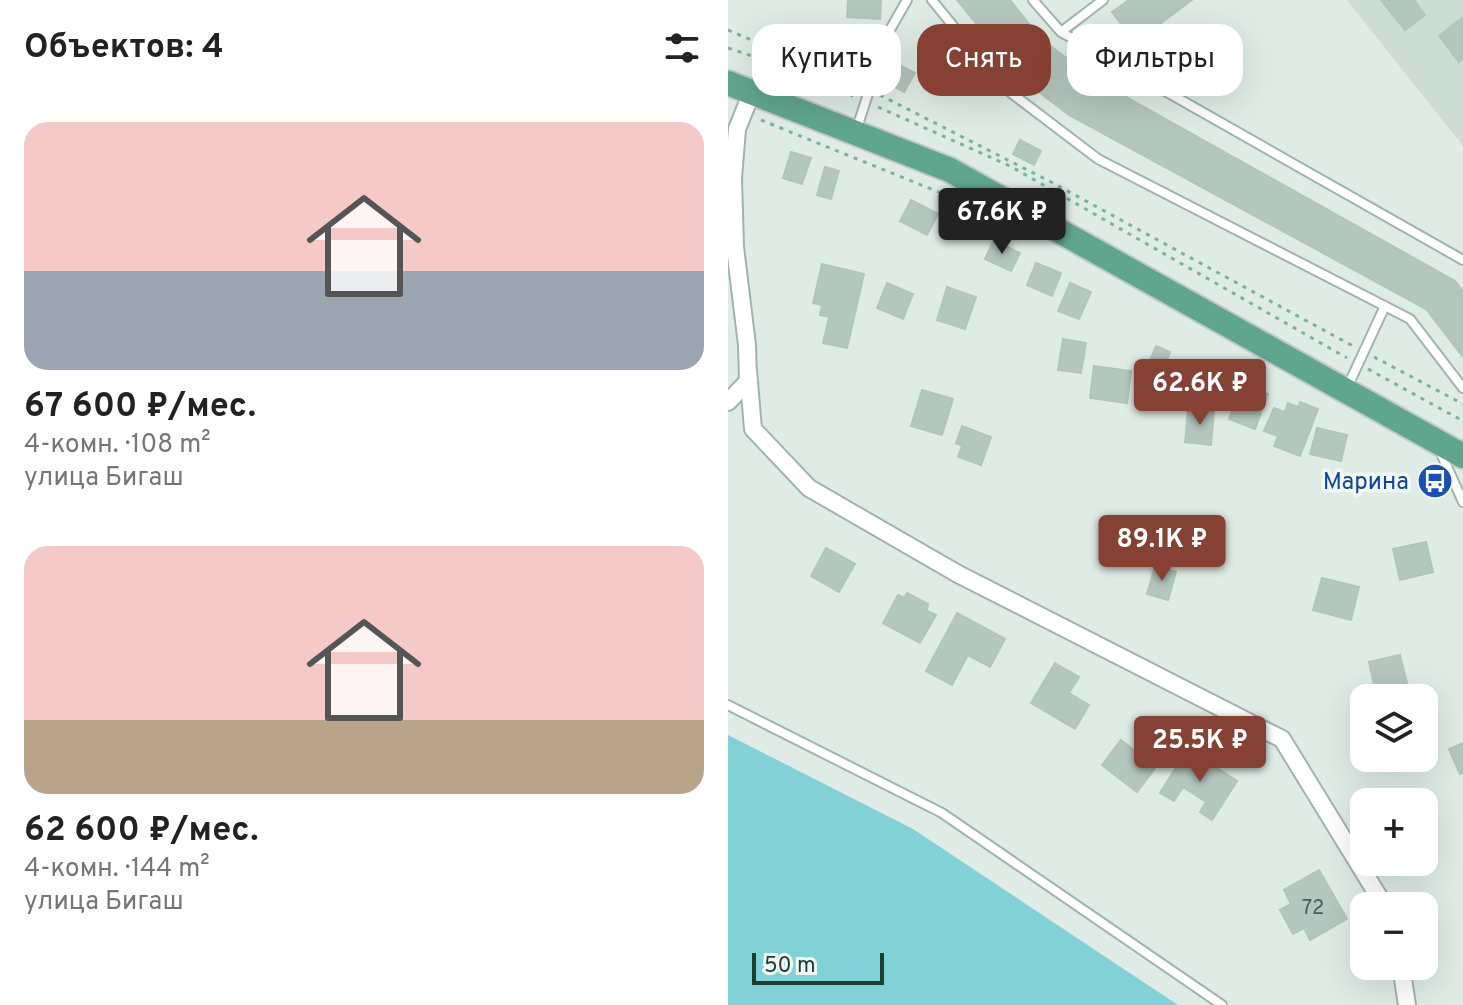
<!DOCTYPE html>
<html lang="ru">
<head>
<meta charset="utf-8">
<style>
  :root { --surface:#fff; --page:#f2f2f2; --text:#222; --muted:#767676; --accent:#854134 }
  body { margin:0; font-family:Overpass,sans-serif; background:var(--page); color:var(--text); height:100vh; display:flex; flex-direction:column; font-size:30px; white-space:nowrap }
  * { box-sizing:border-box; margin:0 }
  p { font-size:26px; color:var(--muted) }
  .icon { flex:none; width:44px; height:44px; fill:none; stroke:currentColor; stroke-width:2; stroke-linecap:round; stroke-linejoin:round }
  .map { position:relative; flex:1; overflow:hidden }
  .details { display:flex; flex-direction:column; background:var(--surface); width:728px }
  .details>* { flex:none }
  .banner { position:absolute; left:24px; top:24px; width:590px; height:72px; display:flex; gap:16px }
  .controls { position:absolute; left:622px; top:684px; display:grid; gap:16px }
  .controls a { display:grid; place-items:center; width:88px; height:88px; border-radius:16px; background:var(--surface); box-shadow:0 8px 32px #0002; font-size:40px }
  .scale { position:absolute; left:24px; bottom:20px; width:132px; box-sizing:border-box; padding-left:8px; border:4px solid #1e3d33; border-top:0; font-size:22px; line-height:28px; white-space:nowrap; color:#1e3d33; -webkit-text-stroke:6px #f0f8f3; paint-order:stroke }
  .price { position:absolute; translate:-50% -68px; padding:0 18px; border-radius:8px; background:var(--accent); color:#fff; font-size:26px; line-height:52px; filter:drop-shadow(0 2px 4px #0008) }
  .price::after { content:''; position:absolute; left:50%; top:48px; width:24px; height:18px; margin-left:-12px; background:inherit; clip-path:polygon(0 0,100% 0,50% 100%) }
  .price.active { background:#222; color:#fff }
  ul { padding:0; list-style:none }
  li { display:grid; align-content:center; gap:16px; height:424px; padding:0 24px }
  li span { display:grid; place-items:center; height:248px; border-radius:24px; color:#555 }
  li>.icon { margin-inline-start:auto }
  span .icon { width:144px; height:144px; fill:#fffc; stroke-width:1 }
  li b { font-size:34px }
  h2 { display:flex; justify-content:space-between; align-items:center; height:96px; padding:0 24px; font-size:34px }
  .chip { padding:0 28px; border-radius:24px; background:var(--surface); box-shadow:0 8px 32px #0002; font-size:28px; line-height:72px }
  .chip.active { background:var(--accent); color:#fff }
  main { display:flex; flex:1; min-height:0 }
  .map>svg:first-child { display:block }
  .built { fill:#cddcd4 }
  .water { fill:#81d1d7 }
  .building { fill:#b4c7be; stroke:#b1c6bb; stroke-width:2 }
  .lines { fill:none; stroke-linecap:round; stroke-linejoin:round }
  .lane-casing { stroke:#a1b4ac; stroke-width:12 }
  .street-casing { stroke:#a1b4ac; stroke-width:20 }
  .primary-casing { stroke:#c0c9c6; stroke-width:28 }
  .path { stroke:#7cb39d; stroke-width:3; stroke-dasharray:4 6; stroke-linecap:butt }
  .lane { stroke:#fff; stroke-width:8 }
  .street { stroke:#fff; stroke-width:16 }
  .primary { stroke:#5fa68e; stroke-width:24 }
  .labels { text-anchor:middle; stroke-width:7; stroke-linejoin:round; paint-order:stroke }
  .number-label { font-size:20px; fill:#446056 }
  .transit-label { font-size:24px; fill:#164399; stroke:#f0f8f3; text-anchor:end }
</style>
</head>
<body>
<main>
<section class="details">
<h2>Объектов: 4<svg class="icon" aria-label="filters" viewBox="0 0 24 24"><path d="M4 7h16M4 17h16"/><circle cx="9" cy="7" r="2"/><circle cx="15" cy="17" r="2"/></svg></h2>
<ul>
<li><span style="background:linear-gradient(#f6c9c9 60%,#9aa5b1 0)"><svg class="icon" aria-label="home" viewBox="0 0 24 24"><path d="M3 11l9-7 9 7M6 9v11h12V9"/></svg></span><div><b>67 600 ₽/мес.</b><p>4-комн. · 108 m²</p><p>улица Бигаш</p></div></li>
<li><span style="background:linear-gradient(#f6c9c9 70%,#b9a48a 0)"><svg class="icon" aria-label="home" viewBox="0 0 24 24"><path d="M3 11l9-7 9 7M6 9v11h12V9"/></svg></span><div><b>62 600 ₽/мес.</b><p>4-комн. · 144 m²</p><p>улица Бигаш</p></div></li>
</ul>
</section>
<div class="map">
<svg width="735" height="1005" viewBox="0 0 735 1005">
  <rect width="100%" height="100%" fill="#dfece5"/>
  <path class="built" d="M619,0H735V146Z"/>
  <path class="water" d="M0,735L185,829L450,1005H0Z"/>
  <path class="building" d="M120,0H153L152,19L119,17Z
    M229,0H282L313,39L368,80L727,281L735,291V357L698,309L341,115L294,79Z
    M401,0H464L407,42L384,12Z
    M653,0H686L697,15L677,30Z
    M735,17V59L731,62L711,36Z
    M171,65L187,73L176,92L161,84Z
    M292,140L313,151L306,165L285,154Z
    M63,152L83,158L74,184L55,178Z
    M97,167L111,171L103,199L89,195Z
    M183,200L210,214L199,235L172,221Z
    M266,240L292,253L283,271L257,259Z
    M308,263L333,273L324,296L299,285Z
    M94,264L136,274L119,348L95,343L101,317L92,315L94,305L85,303Z
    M159,283L185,294L175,319L149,308Z
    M342,283L363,292L351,319L330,311Z
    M219,287L248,297L237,329L209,320Z
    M335,339L358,343L353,373L330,370Z
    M428,346L442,352L439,359L448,363L442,378L418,369Z
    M366,366L403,371L399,403L362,398Z
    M514,384L540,394L527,429L501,419Z
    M194,390L225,399L214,435L183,426Z
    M572,402L590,409L572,456L546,446L550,436L536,431L546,408L557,412L560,403L570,407Z
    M460,409L486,412L483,445L457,442Z
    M234,426L263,437L253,465L230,457L234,446L228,443Z
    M589,428L619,435L613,461L582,454Z
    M698,542L705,572L672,580L665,549Z
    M98,548L127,564L111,592L83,576Z
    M427,566L448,572L440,600L419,594Z
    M594,578L631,587L623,620L585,610Z
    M179,593L200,604L199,611L208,615L192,643L155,623L170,595L176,598Z
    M229,613L277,639L262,667L240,655L224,685L198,671Z
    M672,655L680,687L648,694L641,662Z
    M327,663L351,677L341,693L361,705L347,729L303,703Z
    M393,740L428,767L409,792L374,765Z
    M735,743V773L732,774L721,749Z
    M456,755L467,762L471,756L509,781L484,820L472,812L478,802L455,787L446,801L432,793Z
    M591,870L619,919L582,940L576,928L565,934L552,910L563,904L556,890Z"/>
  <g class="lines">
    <defs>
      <path id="lane" d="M204,0L274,86L370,159L682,319L735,388
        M305,0L333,32L735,260
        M333,32L375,0
        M128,131L159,35L179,0
        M618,390L657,306
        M712,451L735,502
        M0,705L214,813L494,1005"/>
      <path id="street" d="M20,370L25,429L81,488L230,574L554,739L651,897L654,906
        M0,402L20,381L19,345L7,247L5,178L9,129L24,92
        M673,966L679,1005"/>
      <path id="primary" d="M0,83L222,170L735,456"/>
    </defs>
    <use href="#lane" class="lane-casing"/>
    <use href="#street" class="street-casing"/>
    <use href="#primary" class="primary-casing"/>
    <path class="path" d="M0,30L130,86
      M0,48L45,63L125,96
      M152,95L323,182L625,346
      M150,107L282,166L619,358
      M33,120L218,195L286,232
      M646,357L735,404
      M640,369L735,421"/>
    <use href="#lane" class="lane"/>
    <use href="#street" class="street"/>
    <use href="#primary" class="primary"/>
  </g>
  <defs>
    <symbol id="bus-disc" viewBox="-11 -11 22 22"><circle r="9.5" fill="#1a4fb4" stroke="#f0f8f3"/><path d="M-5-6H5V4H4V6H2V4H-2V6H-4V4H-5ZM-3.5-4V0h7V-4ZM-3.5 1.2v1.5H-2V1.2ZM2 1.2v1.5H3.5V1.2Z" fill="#fff"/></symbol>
  </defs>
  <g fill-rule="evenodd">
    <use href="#bus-disc" x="687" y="461" width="40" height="40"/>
  </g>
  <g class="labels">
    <g class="number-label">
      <text x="585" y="914">72</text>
    </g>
    <g class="transit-label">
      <text x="681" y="489">Марина</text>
    </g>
  </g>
</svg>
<div class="controls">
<a><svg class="icon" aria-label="layers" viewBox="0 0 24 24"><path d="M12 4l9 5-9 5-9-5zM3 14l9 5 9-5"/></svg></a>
<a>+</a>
<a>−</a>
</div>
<div class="scale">50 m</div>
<b class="price active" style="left:274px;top:256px">67.6K ₽</b>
<b class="price" style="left:472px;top:427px">62.6K ₽</b>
<b class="price" style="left:434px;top:583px">89.1K ₽</b>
<b class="price" style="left:472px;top:784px">25.5K ₽</b>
<div class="banner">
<a class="chip">Купить</a>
<a class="chip active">Снять</a>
<a class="chip">Фильтры</a>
</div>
</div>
</main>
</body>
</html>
